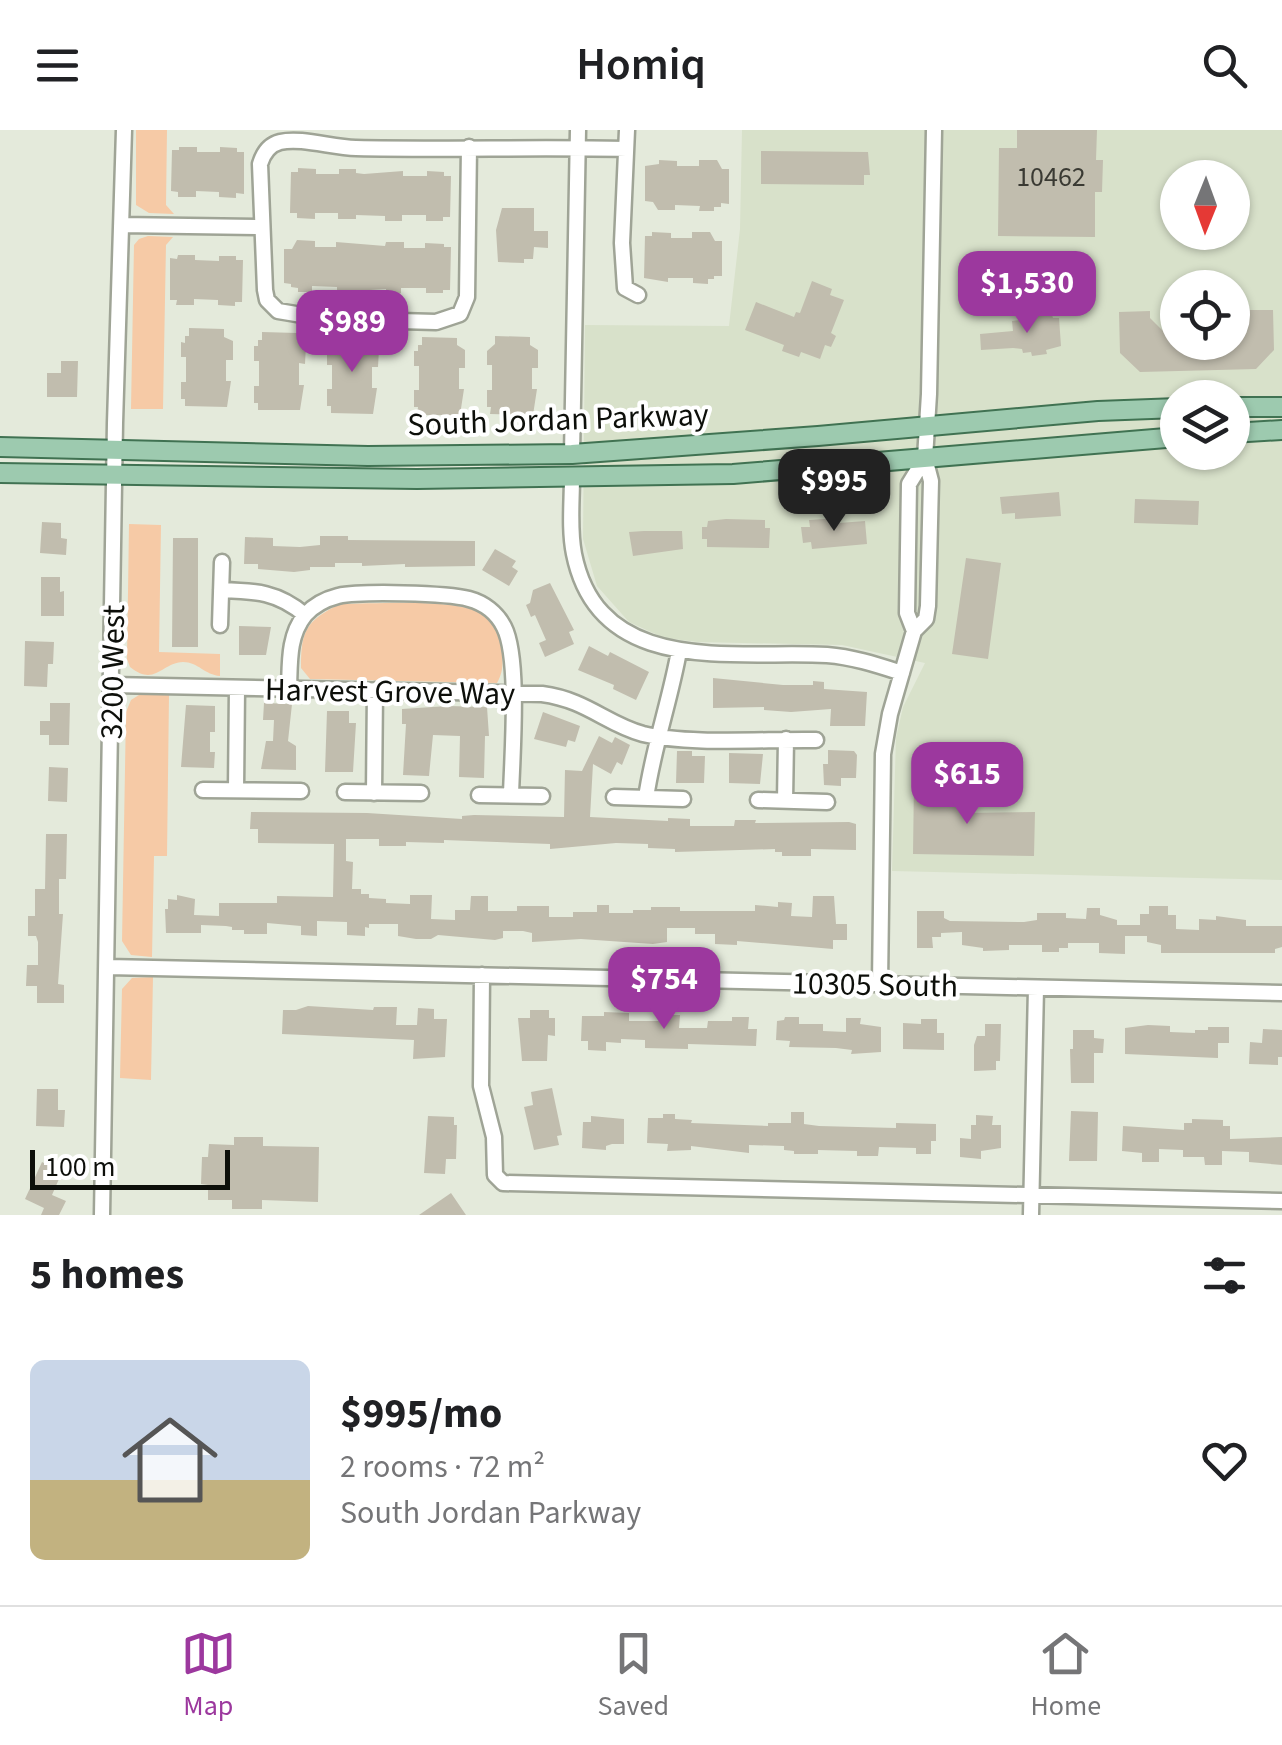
<!DOCTYPE html>
<html lang="en">
<head>
<meta charset="utf-8">
<style>
  :root { --surface:#fff; --page:#f6f6f6; --text:#202124; --muted:#757577; --line:#e0e0e0; --accent:#9c389e }
  body { margin:0; font-family:"Source Sans 3",sans-serif; background:var(--page); color:var(--text); height:100vh; display:flex; flex-direction:column; font-size:38px; white-space:nowrap }
  * { box-sizing:border-box; margin:0 }
  p { font-size:32px; color:var(--muted) }
  .icon { flex:none; width:55px; height:55px; fill:none; stroke:currentColor; stroke-width:2; stroke-linecap:round; stroke-linejoin:round }
  .map { position:relative; height:1085px; overflow:hidden }
  .details { display:flex; flex-direction:column; background:var(--surface); flex:1 }
  .details>* { flex:none }
  .needle { width:65px; rotate:181deg }
  .tools { position:absolute; left:1160px; top:30px; display:grid; gap:20px }
  .tools a { display:grid; place-items:center; width:90px; height:90px; border-radius:50%; background:var(--surface); box-shadow:0 2px 8px #0004; font-size:50px }
  .scale { position:absolute; left:30px; bottom:25px; width:200px; box-sizing:border-box; padding-left:10px; border:5px solid #0d0f0a; border-top:0; font-size:28px; line-height:35px; white-space:nowrap; color:#0d0f0a; -webkit-text-stroke:8px #fff; paint-order:stroke }
  .price { position:absolute; translate:-50% -85px; padding:0 22px; border-radius:20px; background:var(--accent); color:#fff; font-size:32px; line-height:65px; filter:drop-shadow(0 2px 5px #0008) }
  .price::after { content:''; position:absolute; left:50%; top:60px; width:30px; height:22px; margin-left:-15px; background:inherit; clip-path:polygon(0 0,100% 0,50% 100%) }
  .price.current { background:#222; color:#fff }
  ul { padding:0; list-style:none }
  li { display:flex; align-items:center; gap:30px; height:250px; padding:0 30px }
  li span { display:grid; place-items:center; flex:none; width:280px; height:200px; border-radius:15px; color:#555 }
  li>.icon { margin-inline-start:auto }
  span .icon { width:120px; height:120px; fill:#fffc; stroke-width:1 }
  li b { font-size:42px }
  h2 { display:flex; justify-content:space-between; align-items:center; height:120px; padding:0 30px; font-size:42px }
  header { display:flex; justify-content:space-between; align-items:center; height:130px; padding:0 30px; background:var(--surface); font-size:45px; font-weight:600 }
  .tabs { display:flex; justify-content:space-around; align-items:center; height:140px; border-top:2px solid var(--line); background:var(--surface); font-size:28px; color:var(--muted) }
  .tabs a { display:grid; justify-items:center; gap:5px }
  .tabs .current { color:var(--accent) }
  .map>svg:first-child { display:block }
  .built { fill:#d8e1ca; fill-rule:evenodd }
  .green { fill:#f6caa6 }
  .building { fill:#c1bdae }
  .lines { fill:none; stroke-linecap:round; stroke-linejoin:round }
  .minor-casing { stroke:#9fa496; stroke-width:19 }
  .major-casing { stroke:#407252; stroke-width:22 }
  .minor { stroke:#fff; stroke-width:14 }
  .major { stroke:#9dcaaf; stroke-width:18 }
  .labels { text-anchor:middle; stroke-width:8; stroke-linejoin:round; paint-order:stroke }
  .number-label { font-size:28px; fill:#3a3a33 }
  .street-label { font-size:32px; fill:#0d0f0a; stroke:#fff }
</style>
</head>
<body>
<header><svg class="icon" aria-label="menu" viewBox="0 0 24 24"><path d="M4 6h16M4 12h16M4 18h16"/></svg>Homiq<svg class="icon" aria-label="search" viewBox="0 0 24 24"><circle cx="10" cy="10" r="6"/><path d="M15 15l6 6"/></svg></header>
<div class="map">
<svg width="1282" height="1085" viewBox="0 0 1282 1085">
  <rect width="100%" height="100%" fill="#e4eadb"/>
  <path class="built" d="M742,0H1282V750L892,741L896,608L903,577L925,533L842,515L698,512L664,508L629,492L597,456L583,409L585,195L729,196L740,99ZM1178,48H1232V102H1178ZM1178,158H1232V212H1178ZM1178,268H1232V322H1178Z"/>
  <path class="green" d="M136,0H167L166,75L174,84L149,83L136,75Z
    M148,106L173,107L166,115L163,279H131L134,115L139,109Z
    M129,394L161,395L159,522L220,524V546C205,545 198,532 183,532C161,533 155,557 130,537L127,529Z
    M340,474C374,474 453,468 481,483C494,490 502,508 502,523C503,534 503,542 497,553L310,549L301,538C301,500 306,491 340,474Z
    M139,565H169L167,726H154L152,827L131,825L122,811L126,582L131,570Z
    M153,847L151,950L120,948L122,859L132,848Z"/>
  <path class="building" d="M1017,0H1097L1096,30H1103L1102,62H1095V107L998,106L999,18H1017Z
    M179,17H197V22H220V17L237,18V22H244V64L236,63V68L219,67V62L196,61V67H178V62L171,61L172,20H179Z
    M761,21L868,22L870,45H864V55L761,54Z
    M659,30L677,31V36H699V30H717L722,39H729V74L721,73V77H714V81H699L700,76L675,75V80H658L653,72L645,71V36L659,34Z
    M298,38L316,39V44H339V39H356V43L364,44L403,41V46H427V41L444,42V46H451L450,87H443V91H426V85H402V91H385V86L356,85V89H338V83H315V89L297,88V83H290L291,42H298Z
    M502,78H534V101H548V118L534,117L533,129H524V133L498,132L496,100Z
    M652,102L671,103V108H692V102H710L715,111H722V146H714V149H708V154L693,153V148H668V152L644,148L645,106H652Z
    M297,110L315,111V117H336V112L385,116L386,112H404V118H425V113L444,114V117H451L450,160H443V163H426V158H401V163H386V159L337,162V157L312,156V162H298V158L291,157V154L284,153V119H292Z
    M178,125H195V130L219,131V126H236V130H243L242,172H235V176L218,175V170L194,169V175H176L177,170H170V128L177,129Z
    M812,151L832,159L830,165L844,170L831,203L836,206L831,217L825,215L820,229L801,222L799,227L782,221L784,215L745,200L756,172L794,187L796,182L800,183Z
    M1242,180H1273L1274,220L1256,239L1140,242L1120,223L1119,182L1150,181V188L1170,208H1178V212H1232V198L1243,187Z
    M1052,185L1053,188H1059L1061,216L1046,220L1047,224L1032,226L1031,222L1023,223L1022,219L1013,218L981,220L980,204L1013,201L1012,191L1020,190L1019,187Z
    M189,198L224,199V207L233,211V230H226V251H231L227,277L185,276V269H181V252H186V227H181V212L185,213V206H189Z
    M262,202L297,203V211L306,215L305,234L299,233V255H304L300,280H258V273H254V256H259V231H254V216H258V210H262Z
    M335,206H370V214L379,219L378,237H372V258H377L373,284L331,283V276H327V259H332V235H327V220H331V214H335Z
    M495,206L530,207V215L538,220V238H532V259H537L533,285L490,284L491,277H487V260H492V235H487V221L495,214Z
    M422,207L457,208V215L465,220V238H459V259H464L460,285H417L418,277H414V260H419V236H414V221H418V215H422Z
    M61,231H78L77,267H47V243H61Z
    M1059,362L1061,386L1015,389V383L1002,384L1000,367Z
    M1135,369L1199,371L1198,395L1134,393Z
    M839,388V393L865,391L867,414L812,419L811,412L803,413L801,397H810L809,390Z
    M726,389L765,390V398H770L769,418L707,417V409H702V397H707L708,391Z
    M42,392L61,393V408L67,409L66,425L40,423Z
    M644,401H682L683,419L633,426L629,402Z
    M320,406H348V410L475,411V436L405,437V434L362,436V433H335V437H310V440L294,442L258,439V434H244L245,407L273,408V416L300,417L320,415Z
    M173,408H198V517H172Z
    M495,419L516,431L512,437L518,441L509,456L482,440Z
    M966,428L1001,433L988,529L952,524Z
    M41,447H60V462L64,461V486H41Z
    M550,453L574,500L569,502L574,514L545,527L539,513L546,510L535,485L531,487L526,475L530,473L533,460Z
    M239,496L271,497L266,525H239Z
    M25,511L54,512L53,534H48L47,557L24,556Z
    M589,516L608,526L610,522L649,542L636,570L613,559L614,555L578,540Z
    M713,548L783,555H813V551L824,552V559L867,562L865,596H830L831,579L791,582L764,580V577L713,578Z
    M50,573H70L69,615H49V605H40V591H50Z
    M264,573L292,574L288,611L296,616V640L261,639L266,611H273L274,590H263Z
    M186,575L215,576V602H210V622H215L214,638L181,637Z
    M448,576L487,577L489,606H485L484,648L459,647L460,606L433,605L429,646L403,645L406,594H402V579Z
    M327,581H349V593H356L353,642H325Z
    M543,582L580,596L575,612L568,610L566,617L534,609Z
    M599,606L612,613L615,607L630,615L622,635L617,632L611,644L593,634L590,687L668,691V688L690,689V696H734L735,690H756L755,693L849,692L856,694V720L811,719V726H782V722H775V719L675,722V719L648,718V714L616,713L550,719V714L444,710V713L406,712V716H379V709H346V731L353,732L352,759H361V764H369V768L386,769V773L410,774V765H432L431,789L455,790V780H470L471,766H488V781H517V776H549V787H573V782H597V775H609V783H633V780H651V777H680V781H755V775L778,777V772L792,773L791,786L812,787L813,766H834L836,794H847V810H833V819L737,811V815L715,814V804H695V798H667V812L653,814L581,809L532,812V803L523,801H503V808L495,810L438,805L431,809H416L398,806V794H369V798L365,797V806L347,805V792L317,791V806L301,805V796L267,793V804H244V800H232V797L226,796L201,795V803H166L165,779H168V769L177,770V765L195,769L194,785L219,786V773H277V766L333,767L334,714L258,713V699H250L251,682L367,683L462,689V686L474,685L564,687L565,640L582,641Z
    M828,620L854,621L857,625L856,648H841V656L824,655L823,634H828Z
    M677,621H692V626H705L704,653H676Z
    M729,623L763,624L760,654L729,653Z
    M49,637L68,638L67,672L48,671Z
    M914,651L950,652V676L962,677V683L1035,682L1034,726L913,724Z
    M46,704H67L66,749H59V784H63L58,854L64,855V873H37V856H26L27,835H38V812L36,806H28V786H35V759H45Z
    M1149,776H1168V785H1176V799L1199,800V789L1216,790V786L1246,790V796H1282V817L1275,819V823H1161V815L1147,812V806H1125V824L1099,823V813H1068V818H1059V822H1042V815H1009V820L983,821V818L962,815V802L941,803V807H932L933,818H917V781H944V788L950,791L1024,792L1037,790V783H1066V788L1086,789L1087,778H1100V785L1117,790V795H1140V784H1149Z
    M308,876L373,880L374,877H397L396,895H417L418,878L434,879V889H447L445,927L413,929L414,910L282,904L283,880H296Z
    M530,880H549V888H555V906L548,905L547,931H522L518,888H530Z
    M604,882L629,883V891H661V885H680L679,898H707L708,891H732V887H749L748,899H757L756,916L688,914V919L645,918V910L621,909V913L606,912V921L588,920V911H581L582,886H604Z
    M785,887H799V894H823V901L846,902V888H861L860,894L881,897V922L851,924L852,920L836,918L789,917L790,911L776,910L777,891L784,890Z
    M921,889H937V903H944V920L903,919V893L921,894Z
    M985,894H1001L1000,931H996V940L974,941V915L977,906H985Z
    M1148,895L1170,896V902L1195,903V900H1208V897H1229V913H1218V928L1125,924V898Z
    M1263,899L1282,900V927H1278V935L1249,934L1250,912L1262,913Z
    M1073,900H1094V908L1104,909L1103,923H1094V953H1071L1070,919H1073Z
    M552,958L562,1005L557,1006L559,1015L534,1020L524,977L533,975L531,962Z
    M37,959H58V980H65L64,997L36,996Z
    M1071,981L1098,982L1097,1031H1069Z
    M791,982H804V994L819,996L896,998V993L936,994V1011H931V1024H916V1018L879,1017L878,1026H857V1021L818,1020V1024H794V1021L784,1020V1016L749,1015V1023L691,1016V1020L667,1021L668,1014L647,1013L648,988H663V984H675V989L692,990L691,993L768,996V993H791Z
    M976,985L993,986L992,995H1001V1018L981,1021V1029L960,1027V1008L971,1009V995H976Z
    M428,986L454,987V995H457L456,1029H446L445,1044L424,1043Z
    M591,986L624,989V1014H612L606,1016V1020L582,1018L583,992H591Z
    M1192,989L1223,990V996H1230V1009L1282,1007V1035L1249,1032V1022L1222,1021V1035H1205L1204,1027H1183V1020L1159,1019V1032H1142V1023L1122,1021L1123,996L1184,1000V993H1192Z
    M234,1007H263V1016L319,1017L318,1072L262,1070V1079H232V1070H208V1055L201,1054L202,1027H208L209,1014L234,1015Z
    M42,1032L62,1042L52,1065L66,1071L59,1085H41L44,1078L25,1069Z
    M451,1063L466,1085H419Z"/>
  <g class="lines">
    <defs>
      <path id="minor" d="M627,0L622,113L625,158L638,165
        M469,17L467,167L460,184L436,192L326,189L278,181L267,170L265,160L260,34C263,24 268,15 280,12C302,7 333,18 356,18C446,20 536,17 626,19
        M121,95L261,97
        M572,324L578,0
        M572,347C572,372 569,399 574,424C599,548 735,520 827,525C853,527 877,535 902,543
        M221,460C256,461 278,462 305,485
        M220,495L222,432
        M914,501L907,483L909,354L925,328
        M112,555L542,564C587,570 606,594 643,604C689,615 767,609 816,610
        M289,559C290,533 288,506 305,485C314,475 326,469 338,466C361,461 447,463 469,469C484,473 497,483 504,497C520,528 512,627 511,665
        M203,660L301,661
        M236,660L237,558
        M345,662L421,663
        M374,663L375,560
        M479,665L542,666
        M614,667L683,669
        M646,668C653,618 670,571 679,521
        M758,670L827,672
        M785,671L786,609
        M108,837L1282,863
        M482,845L481,956L494,1007L495,1045L503,1053L1282,1071
        M880,854L883,624L890,584L914,501L926,489L928,476L931,351L925,328L929,264L934,0
        M102,1085L115,293L124,0
        M1031,1085L1036,858"/>
      <path id="major" d="M1232,277H1282
        M1232,303L1282,300
        M0,317L368,326L572,324L818,306L1098,281L1178,278
        M0,343L417,349L733,344L1178,307"/>
    </defs>
    <use href="#minor" class="minor-casing"/>
    <use href="#major" class="major-casing"/>
    <use href="#minor" class="minor"/>
    <use href="#major" class="major"/>
  </g>
  <g class="labels">
    <g class="number-label">
      <text x="1051" y="56">10462</text>
    </g>
    <g class="street-label">
      <text transform="translate(558 289) rotate(-2)" y="11">South Jordan Parkway</text>
      <text transform="translate(112 542) rotate(-89)" y="11">3200 West</text>
      <text transform="translate(390 561) rotate(1)" y="11">Harvest Grove Way</text>
      <text transform="translate(875 854) rotate(1)" y="11">10305 South</text>
    </g>
  </g>
</svg>
<div class="tools">
<a><svg class="needle" viewBox="-14 -14 28 28"><path d="M0-13l5 13h-10z" fill="#e53935"/><path d="M0 13l5-13h-10z" fill="#757577"/></svg></a>
<a><svg class="icon" aria-label="locate" viewBox="0 0 24 24"><circle cx="12" cy="12" r="6"/><path d="M12 2v4M12 18v4M2 12h4M18 12h4"/></svg></a>
<a><svg class="icon" aria-label="layers" viewBox="0 0 24 24"><path d="M12 4l9 5-9 5-9-5zM3 14l9 5 9-5"/></svg></a>
</div>
<div class="scale">100 m</div>
<b class="price" style="left:1027px;top:206px">$1,530</b>
<b class="price" style="left:352px;top:245px">$989</b>
<b class="price current" style="left:834px;top:404px">$995</b>
<b class="price" style="left:967px;top:697px">$615</b>
<b class="price" style="left:664px;top:902px">$754</b>
</div>
<section class="details">
<h2>5 homes<svg class="icon" aria-label="filters" viewBox="0 0 24 24"><path d="M4 7h16M4 17h16"/><circle cx="9" cy="7" r="2"/><circle cx="15" cy="17" r="2"/></svg></h2>
<ul>
<li><span style="background:linear-gradient(#c9d6e8 60%,#c2b280 0)"><svg class="icon" aria-label="home" viewBox="0 0 24 24"><path d="M3 11l9-7 9 7M6 9v11h12V9"/></svg></span><div><b>$995/mo</b><p>2 rooms · 72 m²</p><p>South Jordan Parkway</p></div><svg class="icon" aria-label="heart" viewBox="0 0 24 24"><path d="M12 20l-8-8c-3-5 5-10 8-4 3-6 11-1 8 4z"/></svg></li>
</ul>
</section>
<nav class="tabs">
<a class="current"><svg class="icon" aria-label="map" viewBox="0 0 24 24"><path d="M3 6l6-2 6 2 6-2v14l-6 2-6-2-6 2zM9 4v14M15 6v14"/></svg>Map</a>
<a><svg class="icon" aria-label="saved" viewBox="0 0 24 24"><path d="M7 4h10v16l-5-4-5 4z"/></svg>Saved</a>
<a><svg class="icon" aria-label="home" viewBox="0 0 24 24"><path d="M3 11l9-7 9 7M6 9v11h12V9"/></svg>Home</a>
</nav>
</body>
</html>
